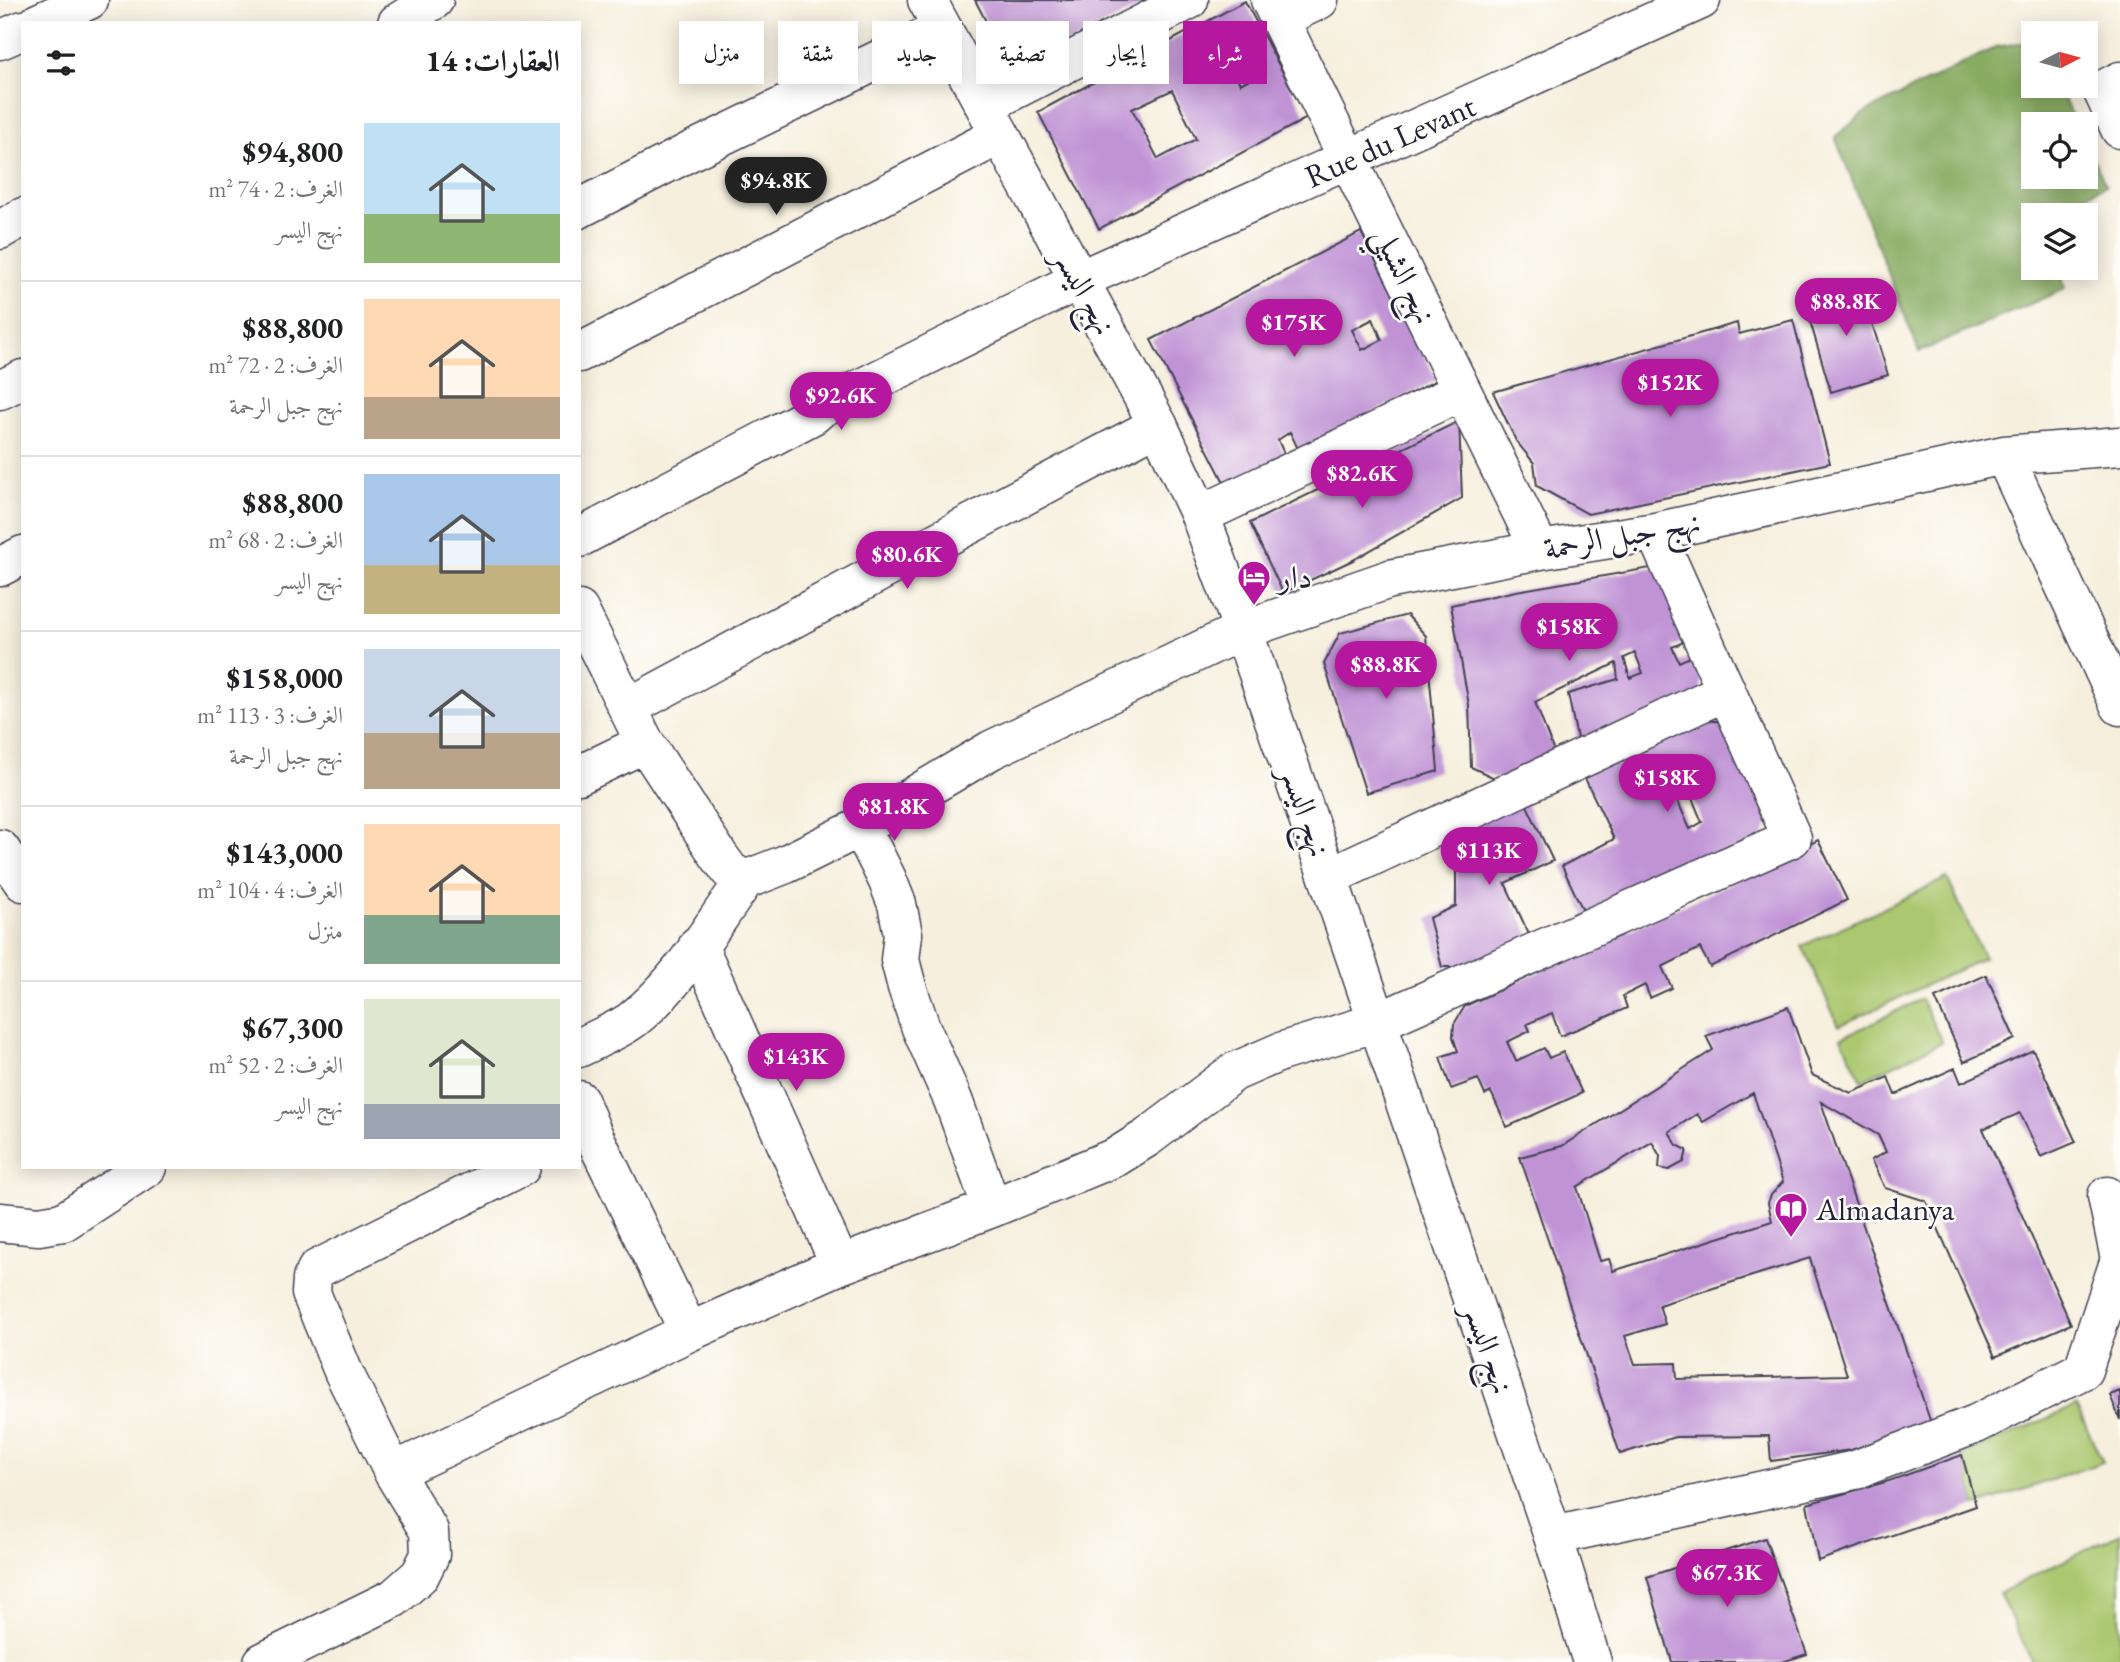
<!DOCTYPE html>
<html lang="ar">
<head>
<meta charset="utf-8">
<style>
  :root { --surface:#fff; --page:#f6f6f6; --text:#202124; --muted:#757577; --line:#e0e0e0; --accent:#b5179e }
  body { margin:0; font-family:"EB Garamond",Amiri,serif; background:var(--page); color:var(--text); direction:rtl; height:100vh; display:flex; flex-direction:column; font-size:26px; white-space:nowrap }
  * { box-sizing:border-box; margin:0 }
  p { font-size:23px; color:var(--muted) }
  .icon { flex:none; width:38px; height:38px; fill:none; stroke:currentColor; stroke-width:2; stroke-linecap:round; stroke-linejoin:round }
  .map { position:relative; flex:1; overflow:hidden; direction:ltr }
  .panel { position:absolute; left:21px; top:21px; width:560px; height:1148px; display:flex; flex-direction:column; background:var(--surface); border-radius:0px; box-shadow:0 4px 18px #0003; direction:rtl }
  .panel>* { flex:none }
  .guide { position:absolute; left:602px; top:21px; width:665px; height:63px; direction:rtl; display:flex; gap:14px }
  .needle { width:46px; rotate:84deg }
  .controls { position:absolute; left:2021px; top:21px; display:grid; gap:14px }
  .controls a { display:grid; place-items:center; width:77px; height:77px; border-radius:0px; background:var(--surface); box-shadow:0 4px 18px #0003; font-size:35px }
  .price { position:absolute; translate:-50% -60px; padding:0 16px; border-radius:24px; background:var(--accent); color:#fff; font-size:23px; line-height:46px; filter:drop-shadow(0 2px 4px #0008) }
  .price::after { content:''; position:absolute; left:50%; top:42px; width:21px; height:16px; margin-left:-10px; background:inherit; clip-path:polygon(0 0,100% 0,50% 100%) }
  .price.current { background:#222; color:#fff }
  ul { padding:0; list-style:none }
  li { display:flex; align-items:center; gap:21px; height:175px; padding:0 21px }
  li+li { border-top:2px solid var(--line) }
  li span { display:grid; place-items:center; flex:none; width:196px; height:140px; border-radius:0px; color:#555 }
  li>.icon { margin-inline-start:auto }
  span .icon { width:84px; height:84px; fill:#fffc; stroke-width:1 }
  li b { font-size:30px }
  h2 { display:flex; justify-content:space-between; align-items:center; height:84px; padding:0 21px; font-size:30px }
  .chip { padding:0 24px; border-radius:0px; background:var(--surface); box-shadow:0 4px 18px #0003; font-size:24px; line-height:63px }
  .chip.current { background:var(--accent); color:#fff }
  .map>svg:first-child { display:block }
  .green { fill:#abc86f; stroke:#667555; stroke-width:2 }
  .forest { fill:#88ac62; stroke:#55674e; stroke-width:2 }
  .building { fill:#c093d5; fill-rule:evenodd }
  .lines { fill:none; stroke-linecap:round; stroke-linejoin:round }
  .minor-casing { stroke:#424153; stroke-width:41 }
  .major-casing { stroke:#424153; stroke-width:41 }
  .minor { stroke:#fff; stroke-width:38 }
  .major { stroke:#fff; stroke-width:38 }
  .labels { text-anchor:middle; stroke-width:5; stroke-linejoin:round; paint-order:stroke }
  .street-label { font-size:32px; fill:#22223b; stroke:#fdfcf7 }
  .poi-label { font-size:32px; fill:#22223b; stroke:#fdfcf7; text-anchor:start }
</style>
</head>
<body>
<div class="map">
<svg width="2120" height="1662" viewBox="0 0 2120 1662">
  <rect width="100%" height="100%" fill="#fdfcf7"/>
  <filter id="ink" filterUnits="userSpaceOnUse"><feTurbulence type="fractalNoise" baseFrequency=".0143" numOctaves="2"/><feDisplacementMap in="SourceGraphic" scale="14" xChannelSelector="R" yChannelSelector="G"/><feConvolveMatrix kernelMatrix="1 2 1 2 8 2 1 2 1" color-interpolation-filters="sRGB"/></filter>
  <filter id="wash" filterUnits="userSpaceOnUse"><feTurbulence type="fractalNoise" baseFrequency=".00686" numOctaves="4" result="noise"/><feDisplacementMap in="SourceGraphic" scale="28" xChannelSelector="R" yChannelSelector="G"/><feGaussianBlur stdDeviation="1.57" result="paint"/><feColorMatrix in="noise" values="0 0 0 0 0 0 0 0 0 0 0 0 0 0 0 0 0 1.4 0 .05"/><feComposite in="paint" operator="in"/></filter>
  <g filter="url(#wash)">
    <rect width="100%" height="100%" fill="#f6efdd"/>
    <path class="green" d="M1947,878L1984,958L1839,1026L1802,946Z
      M1921,999L1942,1042L1862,1080L1841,1038Z
      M2076,1406L2103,1462L1976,1506L1962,1455Z
      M2120,1533V1662H2032L1999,1593Z"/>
    <path class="forest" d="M2033,41L2034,86H2058L2076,124H2034V177H2086V144L2106,185L2046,215H2034V268H2060L2065,289L1919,352L1835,137L1864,113L1996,47Z"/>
    <g id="blocks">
      <path class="building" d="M975,0H1152L1012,72Z
        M1245,1L1307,118L1099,229L1038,112ZM1251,63L1257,75L1240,84L1234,71ZM1172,90L1196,139L1158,159L1132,109Z
        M1361,232L1437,380L1299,451L1290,432L1278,440L1286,458L1227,488L1151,340ZM1373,319L1382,340L1362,350L1352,330Z
        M1860,284L1888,375L1831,392L1804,301Z
        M1793,320L1830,463L1588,514L1537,486L1534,463L1516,441L1493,392L1737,323L1739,334Z
        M1459,421L1462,498L1353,560L1283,593L1250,523Z
        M1656,567L1693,638L1672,647L1679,662L1701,652V693L1579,748L1568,694L1618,679L1616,663L1535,702L1556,757L1501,781L1471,767L1469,705L1451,605L1516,591ZM1635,653L1643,673L1630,678L1624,658Z
        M1407,615L1426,636L1438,771L1366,793L1324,664L1340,633Z
        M1697,718L1726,723L1770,818L1763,837L1587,919L1562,866L1614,839L1583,774ZM1692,774L1701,794L1692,798L1702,822L1690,829L1670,784Z
        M1524,799L1553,861L1505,883L1533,943L1459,967H1442L1429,918L1456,906V830Z
        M1818,840L1847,900L1710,967L1700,948L1662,967L1672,988L1650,998L1645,985L1623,996L1627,1008L1604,1018L1560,1036L1552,1013L1527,1024L1530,1031L1507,1042L1516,1061L1544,1048L1549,1058L1563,1052L1582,1093L1507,1127L1491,1092L1485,1095L1478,1079L1451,1089L1440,1057L1458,1051L1453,1037L1454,1024L1465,1006L1708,894Z
        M1986,975L2015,1039L1964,1062L1935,998Z
        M1788,1007L1812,1075L1851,1093L1888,1077L1895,1095L1955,1068L1961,1083L2033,1050L2076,1142L2041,1157L2020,1113L1983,1129L2071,1324L1995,1357L1926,1201L1885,1188L1871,1160L1886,1152L1878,1135L1821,1102L1931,1423L1851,1450L1771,1461L1769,1436L1675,1437L1620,1454L1520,1157L1562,1146L1713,1050L1706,1036ZM1753,1093L1783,1182L1771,1195L1768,1203L1772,1221L1613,1271L1609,1259L1600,1261L1577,1187L1652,1142L1660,1156L1659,1168L1669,1170L1684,1162L1687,1150L1677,1145L1669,1132L1697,1114L1703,1122ZM1810,1258L1847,1375L1677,1379L1676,1363L1635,1364L1625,1336L1665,1324L1659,1305Z
        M2120,1391V1420L2110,1395Z
        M1962,1455L1976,1506L1818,1561L1807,1504L1889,1481Z
        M1765,1538L1807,1654L1782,1662H1672L1647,1577Z"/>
    </g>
  </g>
  <g filter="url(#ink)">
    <use href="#blocks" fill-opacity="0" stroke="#424153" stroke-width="2"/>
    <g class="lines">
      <defs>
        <path id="minor" d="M1270,0L1540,550
          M1279,19L1319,0
          M38,23L89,0
          M397,23L434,0
          M0,40L23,30
          M2120,81L2102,90L2120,129
          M985,105L1189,0
          M579,209L693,150L942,29
          M0,230L23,217
          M579,353L1000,135
          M0,390L23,379
          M2004,455L2120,706
          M1200,515L1462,391
          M579,538L813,415L821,408L1079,280L1701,0
          M0,567L23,555
          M579,610L645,743L719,856L730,871L745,880L786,864L861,827L991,750L1243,630L1390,579L1540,550L1655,532L2004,455L2120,446
          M629,707L893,565L1158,425
          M579,775L645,743
          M861,827L887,879L897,904L903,934L900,960L907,987L921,1028L953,1100L992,1208
          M0,849L23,882
          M1328,877L1726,691
          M698,945L840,1265
          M579,1048C596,1039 617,1031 632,1020C680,983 710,928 745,880
          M579,1100L592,1132L689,1332
          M0,1222L39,1226L63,1222L147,1167
          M393,1472L689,1332L840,1265L992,1208L1116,1157L1148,1137L1234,1072L1280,1052L1378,1022L1792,838L1655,532
          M1553,1536L1855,1470L1976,1424L2083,1370L2120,1259L2107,1196
          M263,1662L394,1598L420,1575L430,1555L429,1531L393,1472L343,1371L311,1293L312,1279L317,1269L521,1167"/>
        <path id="major" d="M927,0L1158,425L1200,515L1243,630L1328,877L1553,1536L1592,1662"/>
      </defs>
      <use href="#minor" class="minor-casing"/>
      <use href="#major" class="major-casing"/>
      <use href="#minor" class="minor"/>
      <use href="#major" class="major"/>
    </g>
  </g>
  <defs>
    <symbol id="hotel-pin" viewBox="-11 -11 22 30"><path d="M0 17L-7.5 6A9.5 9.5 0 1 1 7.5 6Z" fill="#b5179e" stroke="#fdfcf7"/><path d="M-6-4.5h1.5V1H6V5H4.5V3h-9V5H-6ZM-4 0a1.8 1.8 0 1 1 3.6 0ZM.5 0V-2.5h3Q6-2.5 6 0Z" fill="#fff"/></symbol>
    <symbol id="library-pin" viewBox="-11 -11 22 30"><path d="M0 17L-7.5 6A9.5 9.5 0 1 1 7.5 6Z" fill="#b5179e" stroke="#fdfcf7"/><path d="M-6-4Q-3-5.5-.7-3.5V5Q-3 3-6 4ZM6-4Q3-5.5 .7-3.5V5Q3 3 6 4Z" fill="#fff"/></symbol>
  </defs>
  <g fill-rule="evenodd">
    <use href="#hotel-pin" x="1235" y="558" width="38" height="52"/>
    <use href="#library-pin" x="1772" y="1190" width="38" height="52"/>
  </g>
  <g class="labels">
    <g class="street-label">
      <text transform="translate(1390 141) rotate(-24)" y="11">Rue du Levant</text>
      <text transform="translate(1405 275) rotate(64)" y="11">نهج الشيلي</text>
      <text transform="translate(1085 291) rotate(61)" y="11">نهج اليسر</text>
      <text transform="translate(1622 535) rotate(-10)" y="11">نهج جبل الرحمة</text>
      <text transform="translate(1306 811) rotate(71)" y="11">نهج اليسر</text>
      <text transform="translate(1489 1348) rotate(71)" y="11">نهج اليسر</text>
    </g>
    <g class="poi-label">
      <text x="1278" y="588">دار</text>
      <text x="1816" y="1220">Almadanya</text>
    </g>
  </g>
</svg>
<div class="controls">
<a><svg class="needle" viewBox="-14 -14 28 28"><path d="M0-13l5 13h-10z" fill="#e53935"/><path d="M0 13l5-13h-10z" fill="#757577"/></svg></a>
<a><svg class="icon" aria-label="locate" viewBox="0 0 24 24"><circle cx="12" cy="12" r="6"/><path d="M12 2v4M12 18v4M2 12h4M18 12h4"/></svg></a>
<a><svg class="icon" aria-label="layers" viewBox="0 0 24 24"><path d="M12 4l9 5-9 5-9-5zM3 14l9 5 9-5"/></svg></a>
</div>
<b class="price current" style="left:776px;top:217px">$94.8K</b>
<b class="price" style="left:1846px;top:338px">$88.8K</b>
<b class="price" style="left:1294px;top:359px">$175K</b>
<b class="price" style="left:1670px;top:419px">$152K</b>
<b class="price" style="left:841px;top:432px">$92.6K</b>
<b class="price" style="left:1362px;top:510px">$82.6K</b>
<b class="price" style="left:907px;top:591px">$80.6K</b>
<b class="price" style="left:1569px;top:663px">$158K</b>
<b class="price" style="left:1386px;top:701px">$88.8K</b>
<b class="price" style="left:1667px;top:814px">$158K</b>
<b class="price" style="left:894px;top:843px">$81.8K</b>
<b class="price" style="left:1489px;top:887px">$113K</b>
<b class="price" style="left:796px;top:1093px">$143K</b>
<b class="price" style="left:1727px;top:1609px">$67.3K</b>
<div class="guide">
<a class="chip current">شراء</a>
<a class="chip">إيجار</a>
<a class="chip">تصفية</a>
<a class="chip">جديد</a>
<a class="chip">شقة</a>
<a class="chip">منزل</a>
</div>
<section class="panel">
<h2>العقارات: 14<svg class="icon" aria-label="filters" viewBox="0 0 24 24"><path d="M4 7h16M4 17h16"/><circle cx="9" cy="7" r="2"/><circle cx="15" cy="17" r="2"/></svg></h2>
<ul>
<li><span style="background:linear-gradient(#bfe0f5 65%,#8fb573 0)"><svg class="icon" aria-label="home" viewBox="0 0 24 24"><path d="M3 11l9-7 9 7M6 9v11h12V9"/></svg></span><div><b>$94,800</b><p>الغرف: 2 · 74 m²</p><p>نهج اليسر</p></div></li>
<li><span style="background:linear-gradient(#ffd9b3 70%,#b9a48a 0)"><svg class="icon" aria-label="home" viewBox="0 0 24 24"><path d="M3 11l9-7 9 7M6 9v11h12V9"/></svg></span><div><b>$88,800</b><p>الغرف: 2 · 72 m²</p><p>نهج جبل الرحمة</p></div></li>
<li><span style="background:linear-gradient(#a9c7e8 65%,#c2b280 0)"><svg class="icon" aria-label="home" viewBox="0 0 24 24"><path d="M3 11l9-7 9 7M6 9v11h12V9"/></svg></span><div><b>$88,800</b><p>الغرف: 2 · 68 m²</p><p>نهج اليسر</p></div></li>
<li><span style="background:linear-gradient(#c9d6e8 60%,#b9a48a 0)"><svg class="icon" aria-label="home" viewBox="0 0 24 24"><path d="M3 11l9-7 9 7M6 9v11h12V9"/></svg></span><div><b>$158,000</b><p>الغرف: 3 · 113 m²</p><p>نهج جبل الرحمة</p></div></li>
<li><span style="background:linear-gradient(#ffd9b3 65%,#7fa58c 0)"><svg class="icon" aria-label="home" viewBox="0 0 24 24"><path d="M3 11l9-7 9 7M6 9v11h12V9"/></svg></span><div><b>$143,000</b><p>الغرف: 4 · 104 m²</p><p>منزل</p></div></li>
<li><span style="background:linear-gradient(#dfe7d0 75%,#9aa5b1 0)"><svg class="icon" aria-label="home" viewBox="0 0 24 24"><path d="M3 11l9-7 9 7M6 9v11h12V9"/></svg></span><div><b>$67,300</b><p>الغرف: 2 · 52 m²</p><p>نهج اليسر</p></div></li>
</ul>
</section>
</div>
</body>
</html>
